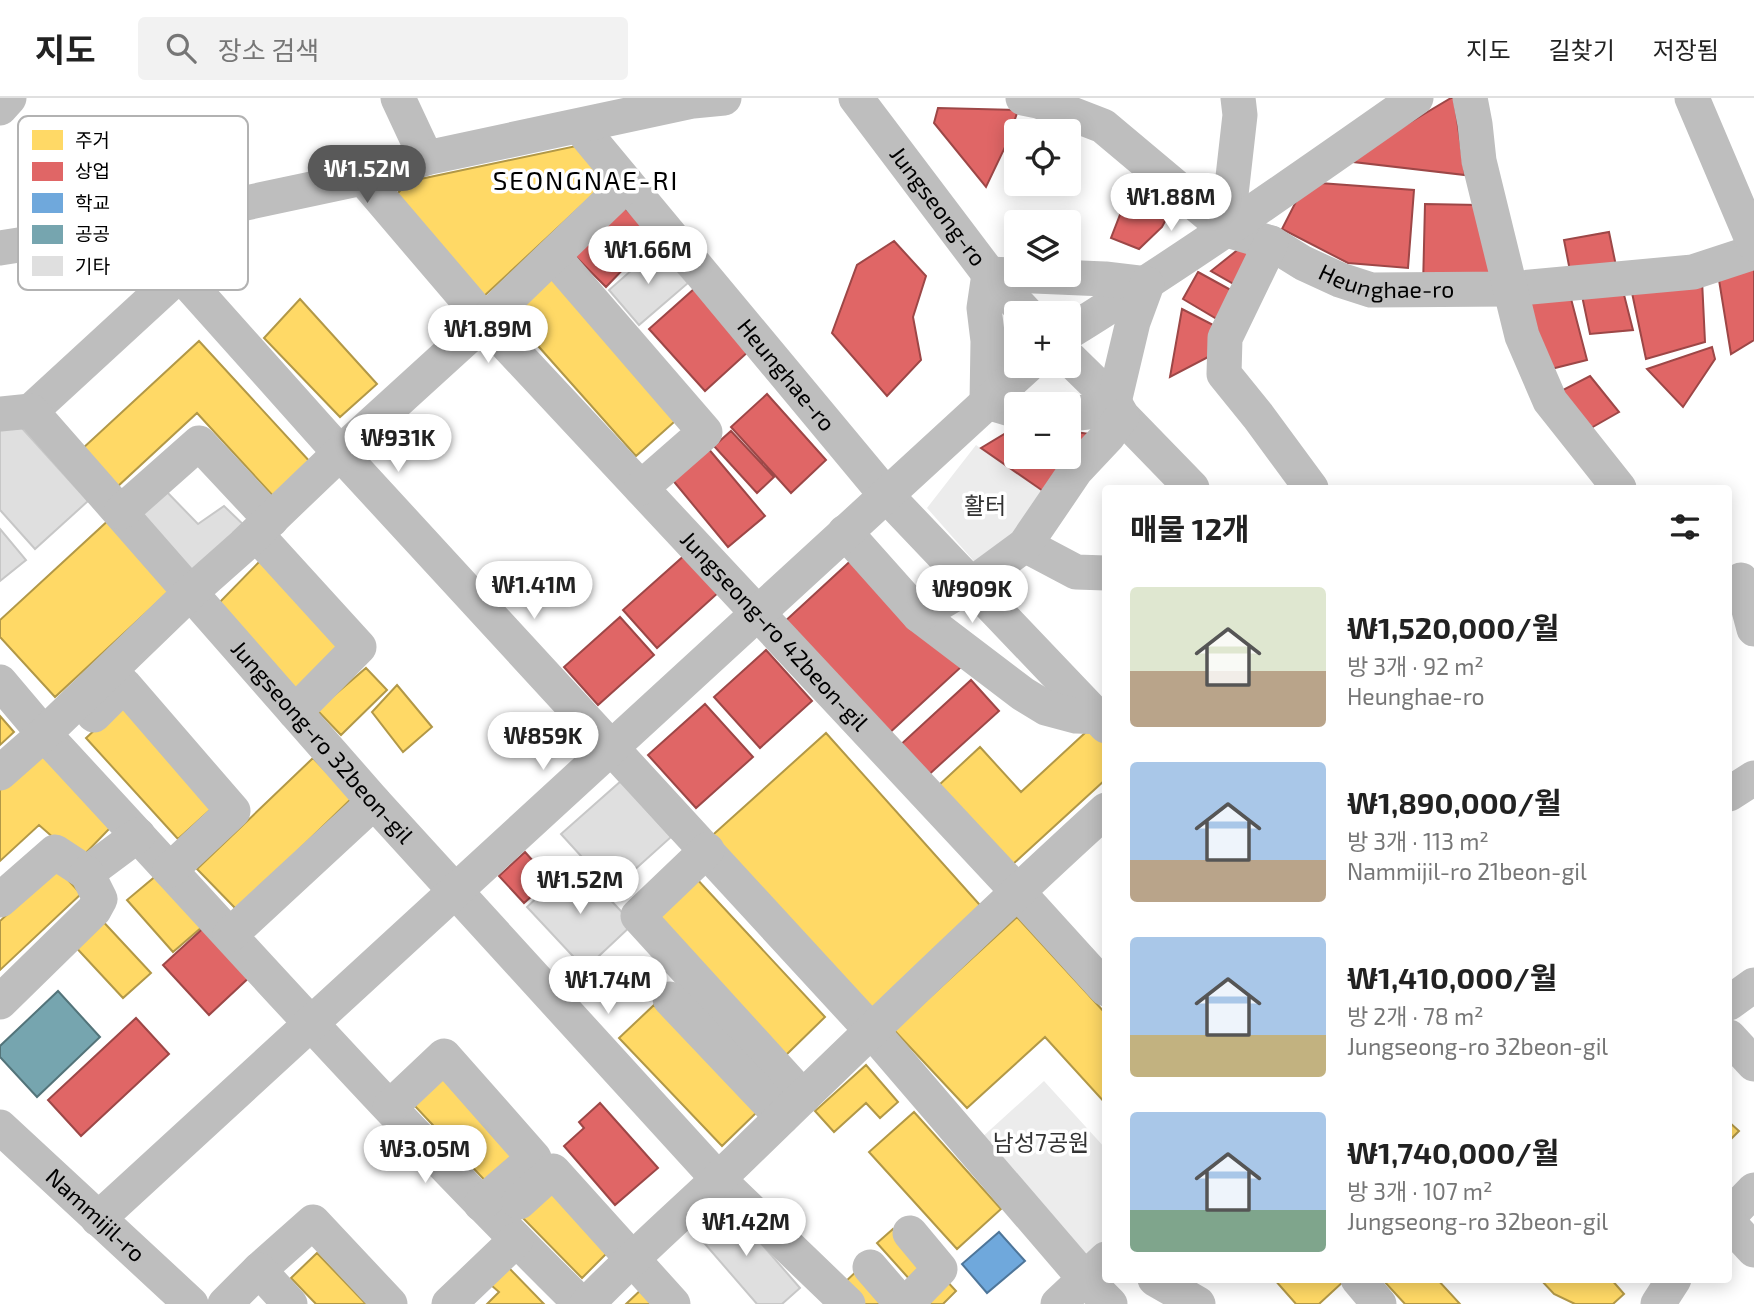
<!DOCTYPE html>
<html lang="ko">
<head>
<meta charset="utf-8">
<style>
  :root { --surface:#fff; --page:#f2f2f2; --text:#222; --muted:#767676; --line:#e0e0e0; --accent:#595959 }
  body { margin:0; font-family:"Exo 2","Noto Sans KR",sans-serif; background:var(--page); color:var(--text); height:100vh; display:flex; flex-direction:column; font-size:26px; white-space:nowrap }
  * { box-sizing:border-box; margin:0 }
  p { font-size:23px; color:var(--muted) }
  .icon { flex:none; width:38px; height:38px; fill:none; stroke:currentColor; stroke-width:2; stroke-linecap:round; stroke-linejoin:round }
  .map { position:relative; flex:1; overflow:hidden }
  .details { position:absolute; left:1102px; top:387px; width:630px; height:798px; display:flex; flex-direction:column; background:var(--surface); border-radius:7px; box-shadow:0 4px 18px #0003 }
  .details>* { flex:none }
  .buttons { position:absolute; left:1004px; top:21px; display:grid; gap:14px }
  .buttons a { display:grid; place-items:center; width:77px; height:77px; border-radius:7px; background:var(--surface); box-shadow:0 4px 18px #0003; font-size:35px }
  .price { position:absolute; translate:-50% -60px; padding:0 16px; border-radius:24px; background:#fff; color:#222; font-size:23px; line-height:46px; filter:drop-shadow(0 2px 4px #0008) }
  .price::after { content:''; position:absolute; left:50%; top:42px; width:21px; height:16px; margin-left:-10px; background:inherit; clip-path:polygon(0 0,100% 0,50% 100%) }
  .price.active { background:var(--accent); color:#fff }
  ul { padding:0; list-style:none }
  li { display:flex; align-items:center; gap:21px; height:175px; padding:0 28px }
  li span { display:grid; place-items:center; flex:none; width:196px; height:140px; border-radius:7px; color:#555 }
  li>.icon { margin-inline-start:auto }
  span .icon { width:84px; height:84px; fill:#fffc; stroke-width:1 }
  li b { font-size:30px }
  h2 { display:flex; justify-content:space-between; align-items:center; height:84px; padding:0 28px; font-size:30px }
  header { display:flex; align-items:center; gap:42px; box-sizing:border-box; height:98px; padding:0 35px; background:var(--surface); border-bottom:2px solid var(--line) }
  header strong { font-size:33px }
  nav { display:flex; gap:38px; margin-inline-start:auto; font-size:24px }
  .search { width:490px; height:63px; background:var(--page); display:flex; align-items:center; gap:18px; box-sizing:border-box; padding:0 24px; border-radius:7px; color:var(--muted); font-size:26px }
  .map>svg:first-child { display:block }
  .green { fill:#ececec }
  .homes { fill:#ffd966; stroke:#b29847; stroke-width:2 }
  .shops { fill:#e06666; stroke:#9d4747; stroke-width:2 }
  .schools { fill:#6fa8dc; stroke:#4e769a; stroke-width:2 }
  .public { fill:#76a5af; stroke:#53747a; stroke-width:2 }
  .building { fill:#dfdfdf; stroke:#c7c7c7; stroke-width:2 }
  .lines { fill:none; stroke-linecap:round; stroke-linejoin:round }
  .minor { stroke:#bebebe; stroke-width:35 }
  .labels { text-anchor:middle; stroke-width:7; stroke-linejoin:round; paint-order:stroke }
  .street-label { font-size:23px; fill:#000; stroke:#fff }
  .park-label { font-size:23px; fill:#333; stroke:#fff }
  .quarter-label { font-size:26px; letter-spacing:2px; fill:#000; stroke:#fff }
  .key { fill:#fff; stroke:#b2b2b2; stroke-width:2 }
  .key-label { font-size:19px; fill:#000 }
</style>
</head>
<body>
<header>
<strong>지도</strong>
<div class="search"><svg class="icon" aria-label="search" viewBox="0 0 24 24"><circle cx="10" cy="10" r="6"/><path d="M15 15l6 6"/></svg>장소 검색</div>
<nav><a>지도</a><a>길찾기</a><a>저장됨</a></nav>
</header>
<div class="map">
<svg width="1754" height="1206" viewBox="0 0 1754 1206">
  <rect width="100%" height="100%" fill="#fff"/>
  <path class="green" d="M976,347L1043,394L1020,434L980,470L927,410Z
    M1044,983L1106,1051V1142L1087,1159L979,1042Z"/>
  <path class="homes" d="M576,48L608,83L482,200L391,101L411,83Z
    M554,171L683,316L636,358L507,213Z
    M300,201L377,286L340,319L264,240Z
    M199,243L312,366L275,400L197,315L117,389L82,351Z
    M112,419L175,488L55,599L0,539V522Z
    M261,462L343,552L294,596L215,509Z
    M366,570L387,592L341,637L317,612Z
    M397,587L432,629L403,654L372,614Z
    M127,602L220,703L178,741L86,640Z
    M0,618L14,634L0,647Z
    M1098,623L1106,631V681L1012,767L939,687L980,649L1021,694Z
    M826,635L987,815L868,922L706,743Z
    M43,651L110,730L79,762L39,727L0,763V692Z
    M313,660L352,700L237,812L197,771Z
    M57,770L81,796L0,872V823Z
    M157,777L202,829L173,854L127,802Z
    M695,779L825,919L785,958L654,817Z
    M97,817L151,875L123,900L70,843Z
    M1017,819L1106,916V1006L1045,939L967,1010L894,932Z
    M654,907L757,1014L722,1048L619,940Z
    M866,967L898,1004L880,1020L866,1005L834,1034L815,1013Z
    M447,975L525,1059L492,1090L414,1007Z
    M914,1014L1001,1111L957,1151L869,1054Z
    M1729,1024L1739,1033L1729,1043Z
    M554,1080L617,1145L582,1180L518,1115Z
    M893,1131L928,1170L912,1184L877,1145Z
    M317,1155L366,1206H316L291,1180Z
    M509,1170L544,1206H487L499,1194L491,1187Z
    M860,1170L892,1206H863L844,1185Z
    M944,1180L956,1193L943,1206H917Z
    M1274,1181H1344L1345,1182L1319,1206H1296Z
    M1382,1181H1437L1460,1206H1405Z
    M1540,1181H1611L1624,1196L1613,1206H1575L1554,1196Z
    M645,1188L663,1206H626Z"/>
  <path class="shops" d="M1451,0H1454L1465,77L1345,63Z
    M938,10L1018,12L1007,45L986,89L934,25Z
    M1135,78L1175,104L1162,129L1139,151L1111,140Z
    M1306,84L1414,92L1408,170L1348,165L1282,131Z
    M1425,106L1479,107L1499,191L1423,189Z
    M622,107L654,139L606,189L573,156Z
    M1609,134L1616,168L1571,178L1564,142Z
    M894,143L926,178L913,219L921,262L887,298L832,235L857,167Z
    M1240,150L1253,159L1239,189L1211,173Z
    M1754,166V242L1731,256L1719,182Z
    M1198,174L1238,196L1222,224L1183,201Z
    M1702,182L1705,244L1646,261L1631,190Z
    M1621,185L1633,232L1590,236L1581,193Z
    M694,191L750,252L705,293L649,231Z
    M1569,193L1587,262L1547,272L1521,196Z
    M1182,211L1221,231L1212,257L1170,279Z
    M1712,249L1715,261L1683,309L1647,271Z
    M1590,278L1619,314L1584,334L1557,295Z
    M767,296L826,362L791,395L731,329Z
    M731,333L774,379L757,395L714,348Z
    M1017,333V359H1069V333L1089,336L1043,393L981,350L1006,335Z
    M707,349L765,418L728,449L671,380Z
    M686,456L720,493L657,550L623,512Z
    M857,457L961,569L886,638L782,526Z
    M620,519L654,557L598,607L564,569Z
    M766,552L812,603L760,650L714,599Z
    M971,582L999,613L925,680L897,650Z
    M705,606L753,659L696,710L648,657Z
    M525,754L550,782L524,805L499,778Z
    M210,824L255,874L209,917L163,867Z
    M136,920L169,956L81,1038L48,1002Z
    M600,1005L658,1070L615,1107L564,1048L584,1030L579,1024Z"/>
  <path class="schools" d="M999,1134L1025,1163L987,1195L962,1166Z"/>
  <path class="public" d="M58,893L100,939L37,999L0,959V948Z"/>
  <path class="building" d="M657,150L688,185L639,227L609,192Z
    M11,318L88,403L35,451L0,412V328Z
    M164,391L198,426L224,408L251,434L203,478L182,474L131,419Z
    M0,431L26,462L0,483Z
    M621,683L671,739L612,792L561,736Z
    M575,764L633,826L585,871L527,809Z
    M725,1104L800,1190L782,1206H757L693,1132Z"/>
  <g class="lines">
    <g class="minor">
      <path d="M398,0L426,60"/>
      <path id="s1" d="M856,0L989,176L1026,215"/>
      <path id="s2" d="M1023,0L1038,3L1103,28L1227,132L1271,145L1303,165L1340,182L1371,192L1510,191L1693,174L1754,154"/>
      <path d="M1470,0L1475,26L1479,63L1522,238L1550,303L1619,390"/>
      <path d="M1692,0L1754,146"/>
      <path d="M0,10L9,0"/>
      <path id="s3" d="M579,28L886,397L1106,628"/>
      <path id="s4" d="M363,80L485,223L1017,793L1106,891"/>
      <path d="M133,129L180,176L340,355L871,932L1085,1181L1110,1206"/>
      <path d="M1227,132L1240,17L1238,0"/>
      <path d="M1271,145L1225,240L1224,276L1258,318L1311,390"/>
      <path d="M0,150L133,129L363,80L426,60L693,3L724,0"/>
      <path d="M553,158L705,334L641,390"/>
      <path d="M1069,234C1188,160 1302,80 1416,0"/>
      <path d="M1069,260L1114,304L1122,318L1192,390"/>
      <path d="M31,313L180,176"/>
      <path d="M1017,313L987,304L988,243L984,210L989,176L1105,181L1147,186"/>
      <path id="s5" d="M0,316L31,313L374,704L718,1081L848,1206"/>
      <path d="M1069,316L1097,313L1114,304L1133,224L1147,186"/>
      <path d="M121,414L199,345L271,422"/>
      <path d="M845,434L919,517L1023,596L1046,610L1076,618L1106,619"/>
      <path d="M256,436L359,549L295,614"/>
      <path d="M1025,447L1076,474L1106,475"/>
      <path d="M1741,482L1754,531"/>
      <path d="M919,517L972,486L1025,447L1076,372L1108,338L1122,318"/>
      <path d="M0,584L44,636C222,827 395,1023 581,1206"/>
      <path d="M94,617L124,587L233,713L170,772"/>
      <path d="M0,675L44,636L191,494L244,447L340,355L485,223L627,86"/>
      <path d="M1729,696L1754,680"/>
      <path d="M707,752L638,818L803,999"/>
      <path d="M0,802L55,754L87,775L138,737"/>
      <path d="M230,837L374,704"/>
      <path d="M670,901L782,1019"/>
      <path d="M0,904L94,812L100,801L87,775"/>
      <path d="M1729,905L1754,887"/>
      <path d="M1729,939L1754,966"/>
      <path d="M390,1009L444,958L534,1060L481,1106"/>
      <path id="s6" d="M0,1029L191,1206"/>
      <path d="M519,1104L553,1073L673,1206"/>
      <path d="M1729,1118L1754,1092"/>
      <path d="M98,1121L1027,268"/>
      <path d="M1729,1125L1754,1152"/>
      <path d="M870,1169L902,1206"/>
      <path d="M259,1172L313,1124L390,1206"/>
      <path d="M1155,1181L1198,1206"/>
      <path d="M1358,1181L1379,1206"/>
      <path d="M225,1206L259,1172L290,1206"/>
      <path d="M449,1206L516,1142"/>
      <path d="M587,1206C635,1156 687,1111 737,1063C859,944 981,826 1106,712"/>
      <path d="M906,1206L940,1171L910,1135"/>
      <path d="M1058,1206L1106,1161"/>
      <path d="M1658,1206L1674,1181"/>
    </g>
  </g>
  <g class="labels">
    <g class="street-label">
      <text dy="8" stroke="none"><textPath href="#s1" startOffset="136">Jungseong-ro</textPath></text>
      <text dy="8" stroke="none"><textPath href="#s2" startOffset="418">Heunghae-ro</textPath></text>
      <text dy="8" stroke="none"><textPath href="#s3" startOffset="324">Heunghae-ro</textPath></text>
      <text dy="8" stroke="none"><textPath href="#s4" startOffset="612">Jungseong-ro 42beon-gil</textPath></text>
      <text dy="8" stroke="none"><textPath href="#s5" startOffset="472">Jungseong-ro 32beon-gil</textPath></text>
      <text dy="8" stroke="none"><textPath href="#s6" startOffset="130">Nammijil-ro</textPath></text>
    </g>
    <g class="park-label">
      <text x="985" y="416">활터</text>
      <text x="1041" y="1053">남성7공원</text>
    </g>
    <g class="quarter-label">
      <text x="586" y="92">SEONGNAE-RI</text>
    </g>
  </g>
  <rect x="18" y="18" width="230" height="174" rx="10" class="key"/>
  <rect x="32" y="32" width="31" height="20" fill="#ffd966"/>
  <rect x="32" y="64" width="31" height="19" fill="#e06666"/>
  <rect x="32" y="95" width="31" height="20" fill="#6fa8dc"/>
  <rect x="32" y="127" width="31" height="19" fill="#76a5af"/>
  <rect x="32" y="158" width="31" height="20" fill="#dfdfdf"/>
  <g class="key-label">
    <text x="75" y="49">주거</text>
    <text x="75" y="80">상업</text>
    <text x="75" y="112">학교</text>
    <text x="75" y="143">공공</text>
    <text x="75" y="175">기타</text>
  </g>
</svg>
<div class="buttons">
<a><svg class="icon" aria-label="locate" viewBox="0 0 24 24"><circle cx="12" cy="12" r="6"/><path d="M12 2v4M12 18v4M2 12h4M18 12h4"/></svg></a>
<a><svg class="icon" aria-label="layers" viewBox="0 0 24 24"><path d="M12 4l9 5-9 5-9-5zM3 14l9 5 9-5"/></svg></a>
<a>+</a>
<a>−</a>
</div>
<b class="price active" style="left:367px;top:107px">₩1.52M</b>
<b class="price" style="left:1171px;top:135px">₩1.88M</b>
<b class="price" style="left:648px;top:188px">₩1.66M</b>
<b class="price" style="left:488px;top:267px">₩1.89M</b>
<b class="price" style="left:398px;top:376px">₩931K</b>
<b class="price" style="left:534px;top:523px">₩1.41M</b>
<b class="price" style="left:972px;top:527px">₩909K</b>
<b class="price" style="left:543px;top:674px">₩859K</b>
<b class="price" style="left:580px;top:818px">₩1.52M</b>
<b class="price" style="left:608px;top:918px">₩1.74M</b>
<b class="price" style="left:425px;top:1087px">₩3.05M</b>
<b class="price" style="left:746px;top:1160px">₩1.42M</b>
<section class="details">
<h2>매물 12개<svg class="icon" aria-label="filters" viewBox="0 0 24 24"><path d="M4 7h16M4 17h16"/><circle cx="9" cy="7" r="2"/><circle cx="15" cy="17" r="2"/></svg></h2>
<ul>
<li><span style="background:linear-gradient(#dfe7d0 60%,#b9a48a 0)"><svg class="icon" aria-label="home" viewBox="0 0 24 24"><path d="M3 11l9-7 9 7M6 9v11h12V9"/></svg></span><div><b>₩1,520,000/월</b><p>방 3개 · 92 m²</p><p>Heunghae-ro</p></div></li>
<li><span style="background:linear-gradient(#a9c7e8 70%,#b9a48a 0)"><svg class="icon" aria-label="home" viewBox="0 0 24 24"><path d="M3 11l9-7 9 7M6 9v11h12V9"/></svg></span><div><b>₩1,890,000/월</b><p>방 3개 · 113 m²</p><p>Nammijil-ro 21beon-gil</p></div></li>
<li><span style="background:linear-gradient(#a9c7e8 70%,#c2b280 0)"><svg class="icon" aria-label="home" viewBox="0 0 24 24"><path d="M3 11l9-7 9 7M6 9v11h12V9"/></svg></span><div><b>₩1,410,000/월</b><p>방 2개 · 78 m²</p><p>Jungseong-ro 32beon-gil</p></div></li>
<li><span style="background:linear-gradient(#a9c7e8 70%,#7fa58c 0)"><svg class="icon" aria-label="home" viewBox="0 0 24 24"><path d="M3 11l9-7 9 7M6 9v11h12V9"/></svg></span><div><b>₩1,740,000/월</b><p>방 3개 · 107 m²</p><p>Jungseong-ro 32beon-gil</p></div></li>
</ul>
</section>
</div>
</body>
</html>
